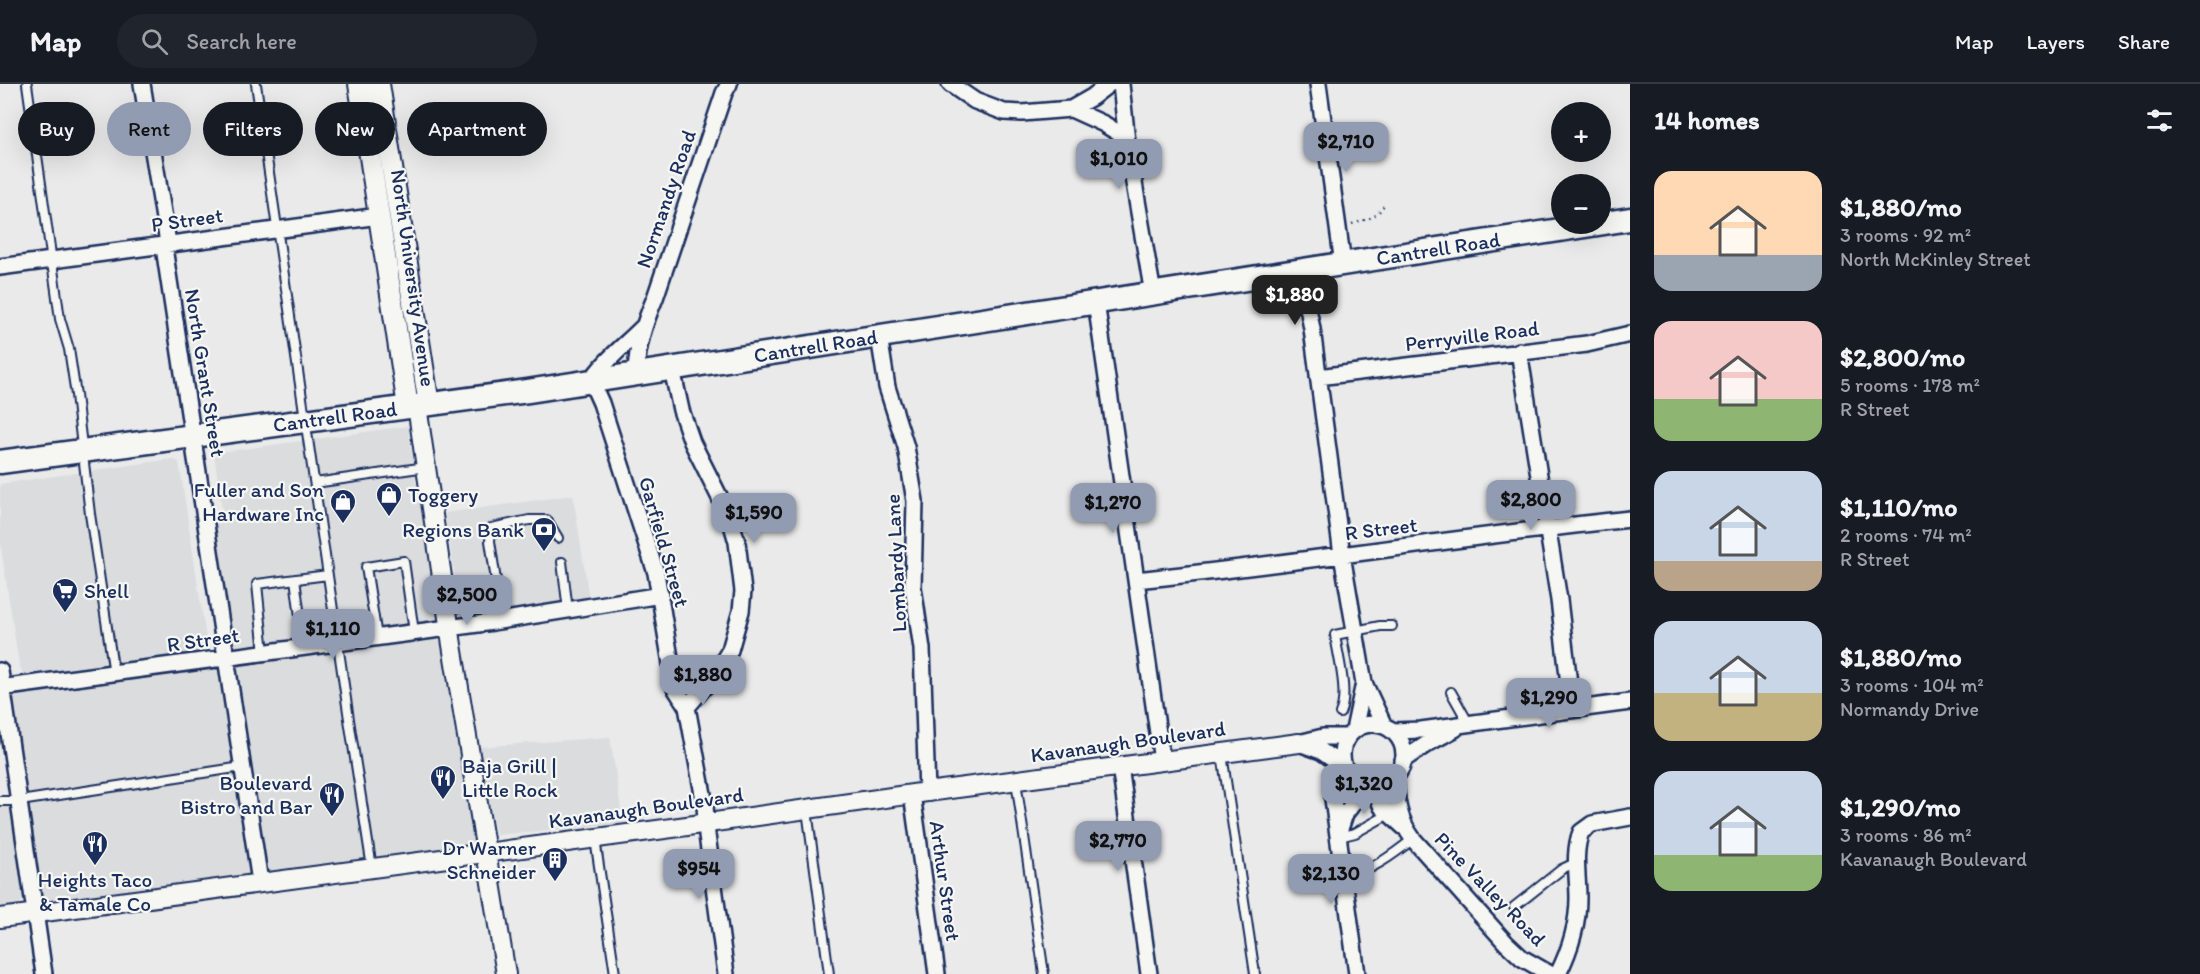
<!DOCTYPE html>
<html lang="en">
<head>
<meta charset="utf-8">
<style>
  :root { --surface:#171b24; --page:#20242c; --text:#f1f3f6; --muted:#9ea1a6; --line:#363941; --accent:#919bb2 }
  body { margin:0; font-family:Itim,sans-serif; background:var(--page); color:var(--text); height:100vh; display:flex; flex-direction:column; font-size:22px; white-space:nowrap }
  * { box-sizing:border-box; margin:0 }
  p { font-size:20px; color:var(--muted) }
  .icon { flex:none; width:33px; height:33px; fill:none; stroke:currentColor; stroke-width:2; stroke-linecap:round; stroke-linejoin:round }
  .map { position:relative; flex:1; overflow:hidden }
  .details { display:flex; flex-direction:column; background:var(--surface); width:570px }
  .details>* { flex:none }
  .top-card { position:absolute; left:18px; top:18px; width:570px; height:54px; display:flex; gap:12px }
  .controls { position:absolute; left:1551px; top:18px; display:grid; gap:12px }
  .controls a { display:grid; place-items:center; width:60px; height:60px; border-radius:50%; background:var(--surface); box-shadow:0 6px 24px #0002; font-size:30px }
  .price { position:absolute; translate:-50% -51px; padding:0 14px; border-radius:12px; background:var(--accent); color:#111; font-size:20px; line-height:39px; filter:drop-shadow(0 2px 3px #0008) }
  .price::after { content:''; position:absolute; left:50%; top:36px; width:18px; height:14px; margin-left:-9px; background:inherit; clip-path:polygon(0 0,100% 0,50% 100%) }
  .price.active { background:#222; color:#fff }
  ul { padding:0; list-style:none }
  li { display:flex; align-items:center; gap:18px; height:150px; padding:0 24px }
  li span { display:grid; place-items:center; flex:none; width:168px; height:120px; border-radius:18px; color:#555 }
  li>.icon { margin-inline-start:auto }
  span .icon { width:72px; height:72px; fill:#fffc; stroke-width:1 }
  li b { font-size:26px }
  h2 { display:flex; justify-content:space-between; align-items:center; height:72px; padding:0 24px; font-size:26px }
  .tag { padding:0 21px; border-radius:27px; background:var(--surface); box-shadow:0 6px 24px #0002; font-size:21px; line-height:54px }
  .tag.active { background:var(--accent); color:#111 }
  header { display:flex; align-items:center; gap:36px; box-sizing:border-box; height:84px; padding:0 30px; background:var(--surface); border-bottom:2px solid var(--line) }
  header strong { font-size:28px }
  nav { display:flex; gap:33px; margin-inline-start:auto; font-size:21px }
  .search { width:420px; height:54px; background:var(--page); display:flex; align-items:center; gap:15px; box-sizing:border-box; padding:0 21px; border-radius:33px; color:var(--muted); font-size:22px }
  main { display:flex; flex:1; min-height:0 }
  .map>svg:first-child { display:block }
  .built { fill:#dadcde }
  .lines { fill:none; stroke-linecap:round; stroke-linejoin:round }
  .service-casing { stroke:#1b2f5e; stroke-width:12 }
  .minor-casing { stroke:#1b2f5e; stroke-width:20 }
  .tertiary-casing { stroke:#1b2f5e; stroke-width:22 }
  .secondary-casing { stroke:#1b2f5e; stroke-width:24 }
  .primary-casing { stroke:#1b2f5e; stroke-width:27 }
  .path { stroke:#1b2f5e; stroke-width:2; stroke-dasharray:1.5 4.5; stroke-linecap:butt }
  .service { stroke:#f6f6f2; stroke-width:8 }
  .minor { stroke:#f6f6f2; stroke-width:15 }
  .tertiary { stroke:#f6f6f2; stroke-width:18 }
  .secondary { stroke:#f6f6f2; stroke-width:20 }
  .primary { stroke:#f6f6f2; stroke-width:22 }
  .labels { text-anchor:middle; stroke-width:4.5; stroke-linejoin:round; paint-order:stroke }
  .street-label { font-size:21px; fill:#1b2f5e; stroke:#f6f6f2 }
  .poi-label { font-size:21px; fill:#1b2f5e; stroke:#f6f6f2; text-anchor:end }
</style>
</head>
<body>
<header>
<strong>Map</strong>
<div class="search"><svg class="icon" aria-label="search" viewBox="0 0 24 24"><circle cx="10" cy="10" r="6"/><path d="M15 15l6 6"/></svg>Search here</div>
<nav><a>Map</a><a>Layers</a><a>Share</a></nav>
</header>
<main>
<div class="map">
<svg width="1630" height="890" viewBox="0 0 1630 890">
  <rect width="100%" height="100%" fill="#e9eae9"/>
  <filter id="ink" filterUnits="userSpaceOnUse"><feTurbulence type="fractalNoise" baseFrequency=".0167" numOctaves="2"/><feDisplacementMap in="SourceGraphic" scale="12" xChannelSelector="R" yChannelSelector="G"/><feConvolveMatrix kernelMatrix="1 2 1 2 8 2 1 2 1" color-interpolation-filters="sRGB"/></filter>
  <g filter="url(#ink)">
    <path class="built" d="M408,342L416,400L428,399L486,769L35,829L2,604L226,574L204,427L222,425L214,369Z
      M172,375L179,378L207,561L201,568L23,590L19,580L0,457V400Z
      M573,411L589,515L461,532L445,429Z
      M610,653L623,739L496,751L478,663Z
      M11,721L23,816L17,822L0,825V722Z"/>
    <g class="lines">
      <defs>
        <path id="service" d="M27,0L60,235L69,265L76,311L90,430L114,590
          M256,0L350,642L372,784
          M315,399L426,383
          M562,478L568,526
          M295,495L304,563
          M502,536L490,457L491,444L529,436H547L558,454
          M377,553L366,483L404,477L414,548
          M264,569L257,500L328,491
          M1451,608L1469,640
          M1340,629C1349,610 1338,572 1335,551L1380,542H1392
          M1222,670L1255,890
          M1016,697L1044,890
          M0,717H20L242,683
          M807,726L829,890
          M1339,753L1355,749L1389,730
          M595,755L615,890
          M1344,793C1369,789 1394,770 1413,755
          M1514,823L1562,785L1577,778"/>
        <path id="minor" d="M142,0L168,159L165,170L260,798
          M950,0L975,17L1004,28L1022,29L1071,25L1104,40L1120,50L1127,58
          M1121,0L1127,58L1153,210
          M1318,0L1343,180
          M1071,25L1092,13L1109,0
          M0,183L379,132
          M1301,186L1312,245L1342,471L1364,599L1384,642
          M1096,218L1162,677
          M643,243C625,261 605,276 591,297L601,319L656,489L675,604L687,623L705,721L707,751L726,890
          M879,252L887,303L906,363L915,417L913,503L922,565L927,708
          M1519,267L1559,516L1572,625
          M672,285L681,326L692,358L730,434L737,458L743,507L741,527L730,566L714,592L687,623
          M636,290C637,262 644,240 655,214L724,9L729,0
          M1318,293L1587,260L1630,250
          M1136,496C1301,479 1465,452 1630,435
          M0,587L44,890
          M0,604L493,538L661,511
          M1342 671a31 31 0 1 1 62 0a31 31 0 1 1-62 0Z
          M1354,646L1364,599
          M1393,647L1421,646L1630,618
          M1299,659L1321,667L1344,683
          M1299,659L1323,653H1348
          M1403,676L1427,660L1455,645
          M1120,682L1149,890
          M1346,685L1340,694L1333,715L1357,890
          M1395,691C1396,715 1398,735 1413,755L1506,859L1522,874L1550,890
          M1372,701L1382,723L1404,743
          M912,710L937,890
          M1339,748L1345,730L1367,701
          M1558,890C1570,866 1578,841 1578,814C1578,792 1573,769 1581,748L1592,740L1630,733"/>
        <path id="tertiary" d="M417,322L452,561L506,890
          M0,834L687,742L927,708L1299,659"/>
        <path id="secondary" d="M359,0L408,323
          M379,0L429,321"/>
        <g id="primary">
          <path id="s1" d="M0,378L528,307L1630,135"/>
        </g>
      </defs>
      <use href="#service" class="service-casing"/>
      <use href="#minor" class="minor-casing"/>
      <use href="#tertiary" class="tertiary-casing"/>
      <use href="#secondary" class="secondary-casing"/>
      <use href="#primary" class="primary-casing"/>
      <path class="path" d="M1352,140C1367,135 1378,134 1385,119"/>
      <use href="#service" class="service"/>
      <use href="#minor" class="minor"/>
      <use href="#tertiary" class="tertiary"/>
      <use href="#secondary" class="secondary"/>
      <use href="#primary" class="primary"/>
    </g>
  </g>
  <defs>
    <symbol id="shop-pin" viewBox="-11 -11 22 30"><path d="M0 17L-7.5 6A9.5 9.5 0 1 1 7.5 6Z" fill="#1b2f5e" stroke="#f6f6f2"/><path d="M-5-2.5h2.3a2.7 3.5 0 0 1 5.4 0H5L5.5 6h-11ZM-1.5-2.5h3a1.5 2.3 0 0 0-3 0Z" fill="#fff"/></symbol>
    <symbol id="bank-pin" viewBox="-11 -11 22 30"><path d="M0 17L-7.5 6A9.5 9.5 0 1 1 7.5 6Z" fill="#1b2f5e" stroke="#f6f6f2"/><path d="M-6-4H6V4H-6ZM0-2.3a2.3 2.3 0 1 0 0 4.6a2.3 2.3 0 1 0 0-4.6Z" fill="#fff"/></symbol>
    <symbol id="supermarket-pin" viewBox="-11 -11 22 30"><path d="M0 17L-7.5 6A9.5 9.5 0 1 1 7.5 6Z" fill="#1b2f5e" stroke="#f6f6f2"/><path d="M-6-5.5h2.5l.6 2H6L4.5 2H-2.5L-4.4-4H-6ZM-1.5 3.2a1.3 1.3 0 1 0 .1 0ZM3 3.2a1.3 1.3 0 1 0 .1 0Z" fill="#fff"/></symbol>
    <symbol id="restaurant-pin" viewBox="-11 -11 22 30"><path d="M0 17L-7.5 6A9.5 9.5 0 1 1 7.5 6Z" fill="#1b2f5e" stroke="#f6f6f2"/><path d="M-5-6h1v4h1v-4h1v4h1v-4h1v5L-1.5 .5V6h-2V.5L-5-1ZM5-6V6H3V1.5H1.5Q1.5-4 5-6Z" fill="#fff"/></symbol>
    <symbol id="building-pin" viewBox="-11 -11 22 30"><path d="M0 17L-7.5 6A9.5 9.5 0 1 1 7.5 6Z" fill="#1b2f5e" stroke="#f6f6f2"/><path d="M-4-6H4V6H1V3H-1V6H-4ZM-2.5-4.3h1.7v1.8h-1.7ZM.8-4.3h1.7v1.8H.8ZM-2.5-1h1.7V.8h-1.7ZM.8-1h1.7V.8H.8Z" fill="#fff"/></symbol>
  </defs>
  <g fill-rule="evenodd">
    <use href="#shop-pin" x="374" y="396" width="30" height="40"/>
    <use href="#shop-pin" x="328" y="403" width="30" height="40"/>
    <use href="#bank-pin" x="529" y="431" width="30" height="40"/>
    <use href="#supermarket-pin" x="50" y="492" width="30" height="40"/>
    <use href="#restaurant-pin" x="428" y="679" width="30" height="40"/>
    <use href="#restaurant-pin" x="317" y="696" width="30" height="40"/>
    <use href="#restaurant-pin" x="80" y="745" width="30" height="40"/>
    <use href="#building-pin" x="540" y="761" width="30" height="40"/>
  </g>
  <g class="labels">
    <g class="street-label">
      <text transform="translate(666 115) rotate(-71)" y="7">Normandy Road</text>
      <text transform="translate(187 136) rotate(-8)" y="7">P Street</text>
      <text dy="7" stroke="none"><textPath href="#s1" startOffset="1454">Cantrell Road</textPath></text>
      <text transform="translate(413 194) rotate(82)" y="7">North University Avenue</text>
      <text transform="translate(1472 252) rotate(-7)" y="7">Perryville Road</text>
      <text dy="7" stroke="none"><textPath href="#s1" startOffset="824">Cantrell Road</textPath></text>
      <text transform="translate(205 289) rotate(81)" y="7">North Grant Street</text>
      <text dy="7" stroke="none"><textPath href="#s1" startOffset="338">Cantrell Road</textPath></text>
      <text transform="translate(1381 445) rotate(-7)" y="7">R Street</text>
      <text transform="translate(664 458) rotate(74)" y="7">Garfield Street</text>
      <text transform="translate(896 479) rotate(-93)" y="7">Lombardy Lane</text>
      <text transform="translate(203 556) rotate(-8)" y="7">R Street</text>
      <text transform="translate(1128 658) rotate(-8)" y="7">Kavanaugh Boulevard</text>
      <text transform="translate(646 724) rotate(-8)" y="7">Kavanaugh Boulevard</text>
      <text transform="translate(945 797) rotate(82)" y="7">Arthur Street</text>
      <text transform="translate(1490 805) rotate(46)" y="7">Pine Valley Road</text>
    </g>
    <g class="poi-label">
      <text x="324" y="413">Fuller and Son<tspan x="324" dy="24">Hardware Inc</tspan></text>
      <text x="408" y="418" text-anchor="start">Toggery</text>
      <text x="524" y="453">Regions Bank</text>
      <text x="84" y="514" text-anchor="start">Shell</text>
      <text x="462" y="689" text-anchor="start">Baja Grill |<tspan x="462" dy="24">Little Rock</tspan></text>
      <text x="312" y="706">Boulevard<tspan x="312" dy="24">Bistro and Bar</tspan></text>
      <text x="536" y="771">Dr Warner<tspan x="536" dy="24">Schneider</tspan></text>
      <text x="95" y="803" text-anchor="middle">Heights Taco<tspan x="95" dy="24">&amp; Tamale Co</tspan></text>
    </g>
  </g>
</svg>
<div class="controls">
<a>+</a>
<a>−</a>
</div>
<b class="price" style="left:1346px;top:89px">$2,710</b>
<b class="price" style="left:1119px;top:106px">$1,010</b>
<b class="price active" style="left:1295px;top:242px">$1,880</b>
<b class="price" style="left:1531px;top:447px">$2,800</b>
<b class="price" style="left:1113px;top:450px">$1,270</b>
<b class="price" style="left:754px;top:460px">$1,590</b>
<b class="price" style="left:467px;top:542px">$2,500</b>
<b class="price" style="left:333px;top:576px">$1,110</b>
<b class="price" style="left:703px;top:622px">$1,880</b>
<b class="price" style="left:1549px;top:645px">$1,290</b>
<b class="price" style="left:1364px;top:731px">$1,320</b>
<b class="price" style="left:1118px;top:788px">$2,770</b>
<b class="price" style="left:699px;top:816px">$954</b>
<b class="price" style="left:1331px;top:821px">$2,130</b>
<div class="top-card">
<a class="tag">Buy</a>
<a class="tag active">Rent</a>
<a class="tag">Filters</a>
<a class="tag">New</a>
<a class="tag">Apartment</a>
</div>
</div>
<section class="details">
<h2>14 homes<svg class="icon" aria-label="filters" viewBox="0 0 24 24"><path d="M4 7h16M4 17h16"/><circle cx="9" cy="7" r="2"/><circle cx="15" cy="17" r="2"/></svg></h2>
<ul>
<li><span style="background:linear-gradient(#ffd9b3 70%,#9aa5b1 0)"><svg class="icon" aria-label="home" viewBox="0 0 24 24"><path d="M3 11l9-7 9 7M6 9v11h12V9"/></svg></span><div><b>$1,880/mo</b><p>3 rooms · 92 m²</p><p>North McKinley Street</p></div></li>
<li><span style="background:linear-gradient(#f6c9c9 65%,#8fb573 0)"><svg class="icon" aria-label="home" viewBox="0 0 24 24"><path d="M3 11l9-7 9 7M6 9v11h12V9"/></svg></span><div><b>$2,800/mo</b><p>5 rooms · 178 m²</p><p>R Street</p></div></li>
<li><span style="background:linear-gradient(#c9d6e8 75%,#b9a48a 0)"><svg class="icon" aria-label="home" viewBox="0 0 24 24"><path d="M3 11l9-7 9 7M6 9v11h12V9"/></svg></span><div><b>$1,110/mo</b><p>2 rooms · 74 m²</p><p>R Street</p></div></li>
<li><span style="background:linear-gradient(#c9d6e8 60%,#c2b280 0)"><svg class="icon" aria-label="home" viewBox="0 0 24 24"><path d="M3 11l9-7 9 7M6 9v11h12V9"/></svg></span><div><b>$1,880/mo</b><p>3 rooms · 104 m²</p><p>Normandy Drive</p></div></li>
<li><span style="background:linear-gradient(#c9d6e8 70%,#8fb573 0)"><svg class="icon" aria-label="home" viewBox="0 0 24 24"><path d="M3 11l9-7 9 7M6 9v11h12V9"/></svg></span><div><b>$1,290/mo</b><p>3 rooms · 86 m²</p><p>Kavanaugh Boulevard</p></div></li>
</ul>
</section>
</main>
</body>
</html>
